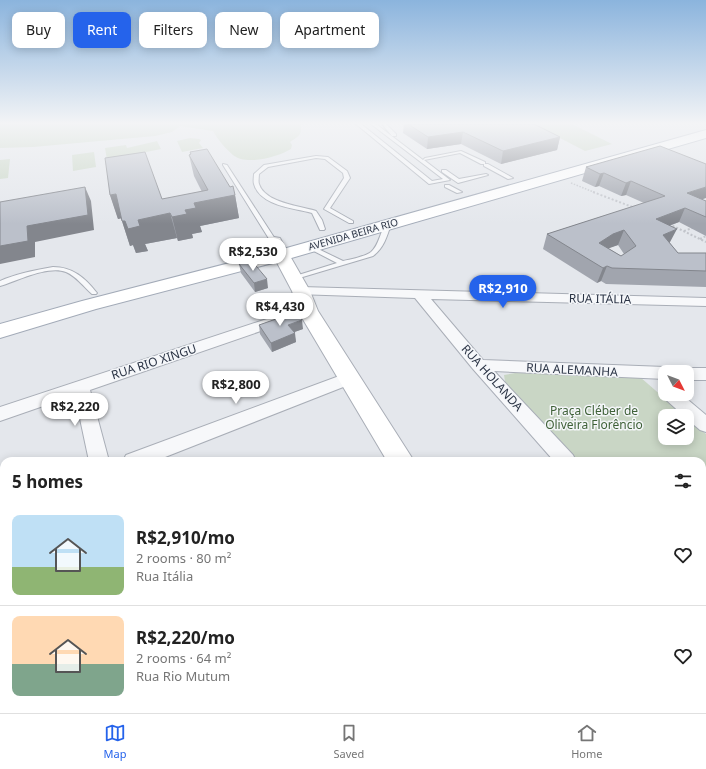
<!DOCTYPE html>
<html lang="en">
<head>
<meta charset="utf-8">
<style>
  :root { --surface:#fff; --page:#f6f6f6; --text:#222; --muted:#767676; --line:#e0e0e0; --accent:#2563eb }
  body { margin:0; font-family:"Noto Sans",sans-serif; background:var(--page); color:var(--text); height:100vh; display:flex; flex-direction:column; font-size:15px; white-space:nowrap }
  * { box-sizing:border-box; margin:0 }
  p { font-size:13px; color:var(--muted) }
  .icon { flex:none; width:22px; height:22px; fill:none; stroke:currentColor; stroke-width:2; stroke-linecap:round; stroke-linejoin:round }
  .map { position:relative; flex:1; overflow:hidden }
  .details { position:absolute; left:0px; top:457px; width:706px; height:256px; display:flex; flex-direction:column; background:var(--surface); border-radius:12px 12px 0 0; box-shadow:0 2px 10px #0003 }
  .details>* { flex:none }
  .hud { position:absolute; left:12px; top:12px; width:400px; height:36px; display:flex; gap:8px }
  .needle { width:26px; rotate:132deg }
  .controls { position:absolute; left:658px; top:365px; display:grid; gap:8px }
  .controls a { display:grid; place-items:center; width:36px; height:36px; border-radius:8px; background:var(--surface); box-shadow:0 2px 10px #0003; font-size:20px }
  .price { position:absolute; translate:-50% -34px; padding:0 9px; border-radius:14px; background:#fff; color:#222; font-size:13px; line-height:26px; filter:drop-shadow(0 1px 2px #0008) }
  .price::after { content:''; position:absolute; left:50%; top:24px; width:12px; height:9px; margin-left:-6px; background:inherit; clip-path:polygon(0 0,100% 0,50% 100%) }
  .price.active { background:var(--accent); color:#fff }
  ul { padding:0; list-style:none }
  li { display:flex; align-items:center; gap:12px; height:100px; padding:0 12px }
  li+li { border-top:1px solid var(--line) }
  li span { display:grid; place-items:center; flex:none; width:112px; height:80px; border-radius:8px; color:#555 }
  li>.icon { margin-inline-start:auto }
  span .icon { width:48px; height:48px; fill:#fffc; stroke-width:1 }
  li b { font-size:17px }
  h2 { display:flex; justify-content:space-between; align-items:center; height:48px; padding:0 12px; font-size:17px }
  .pill { padding:0 14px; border-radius:8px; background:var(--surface); box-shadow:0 2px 10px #0003; font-size:14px; line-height:36px }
  .pill.active { background:var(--accent); color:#fff }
  .tabs { display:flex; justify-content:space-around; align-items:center; height:56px; border-top:1px solid var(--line); background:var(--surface); font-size:11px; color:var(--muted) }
  .tabs a { display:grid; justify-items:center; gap:2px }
  .tabs .active { color:var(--accent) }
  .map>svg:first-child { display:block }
  .green { fill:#c9d6c5 }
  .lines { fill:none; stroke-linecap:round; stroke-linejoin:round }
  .service-casing { stroke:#a9aeb7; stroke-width:2 }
  .minor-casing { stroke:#a9aeb7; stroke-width:2 }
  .secondary-casing { stroke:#a9aeb7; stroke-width:2 }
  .primary-casing { stroke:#a3abb8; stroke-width:2 }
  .path-far1 { stroke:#c2c5cb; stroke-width:1.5; stroke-dasharray:1.5 1.5; stroke-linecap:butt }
  .path { stroke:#c2c5cb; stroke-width:2; stroke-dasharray:2 2; stroke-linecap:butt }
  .service { fill:#f7f8fa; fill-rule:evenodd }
  .minor { fill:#f7f8fa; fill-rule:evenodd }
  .secondary { fill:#fff; fill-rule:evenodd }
  .primary { fill:#fff; fill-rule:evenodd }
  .wall { fill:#a1a5ae; fill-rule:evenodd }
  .shaded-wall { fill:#83868d }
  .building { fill:#bbc0ca; stroke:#83868d; fill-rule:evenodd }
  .labels { text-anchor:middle; stroke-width:3; stroke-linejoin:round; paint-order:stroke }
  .far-street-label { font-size:10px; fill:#2b3445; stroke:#f4f6f9 }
  .street-label { font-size:12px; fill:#2b3445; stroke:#f4f6f9 }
  .park-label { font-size:12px; fill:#3f6138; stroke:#f4f6f9 }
</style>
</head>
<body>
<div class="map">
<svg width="706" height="713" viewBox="0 0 706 713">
  <rect width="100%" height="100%" fill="#e4e7ec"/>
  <path class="green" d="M0,124H301C301,135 301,135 290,142L292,145L291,149C278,157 246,166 233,155C226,149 218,140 213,131L180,126L172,132L155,136L33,147L0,148Z
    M533,124H572L612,144L585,151Z
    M190,138L199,139L201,140L199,143L203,148L182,152L177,141Z
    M157,141L161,149L107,160L105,148L126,145L127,148Z
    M94,152L96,167L73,171L72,155Z
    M10,159L8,178L0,179V160Z
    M515,373L630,375L640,377L685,416H665V438H687V418L706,434V469L702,471V461H575L506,388L504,375Z"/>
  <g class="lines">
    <defs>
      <path id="service" d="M356,124H361L432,181L443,179L371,124H376L423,160L425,158L461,151L485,162V164H488L513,178L508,179L484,166V164H481L460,153L424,160L450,180L429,184Z
        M382,124H386L396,134V136H392Z
        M316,156L328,157L347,171L350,178L330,208L353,221V223H349L324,209L344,178L343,173L325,159L316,158L268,167L259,174C259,177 258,181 259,184C265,203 300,206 316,211L322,220L325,229L324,230H320L312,213C294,208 260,206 254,184C253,181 254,177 254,174L264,165Z
        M223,164L227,165L277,242L276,243L274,244L271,242L223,165Z
        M442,170H446L459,179L486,174L488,175L458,183L442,172Z
        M445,185H449L462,192L457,193L445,187Z
        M388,222L391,224C387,236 384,248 373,256L296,279L294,280L291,278L292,277L337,263L308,248V246H312L343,261C352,259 364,257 371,252C380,245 381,226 388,222Z
        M53,267C73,267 85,278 97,293L96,294H92C84,287 76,276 66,272C48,265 17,281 0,286V281C16,274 35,270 53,267Z"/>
      <path id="minor" d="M301,287L706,298V306L431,299L483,360L665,367L671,369L673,372H665V379L494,371L573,455L576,461H554L473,369L415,298L296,294L294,291L296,288Z
        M279,315L284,317L286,320L284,323L90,390L109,461H89L75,395L0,421V407Z
        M687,368H706V380H687V372H680L681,370Z
        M350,372L356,374L358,378L356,382L155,461H123L126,455Z
        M665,389V394H681L706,415V432L700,430L687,419V416H684L664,398L661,394Z
        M706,468V486L702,488V470Z
        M4,654V681L0,682V655Z
        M145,709H173L174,713H146Z
        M307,709H339L337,713H305Z"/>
      <path id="secondary" d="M274,237L280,238L282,242L310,291L318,311L414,461H387L298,311L292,291L266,242L268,238Z
        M539,709H579L580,713H541Z"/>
      <path id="primary" d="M706,130V138L288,259L96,309L0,338V324L82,301L276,251Z"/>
    </defs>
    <use href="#service" class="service-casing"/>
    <use href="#minor" class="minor-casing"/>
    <use href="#secondary" class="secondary-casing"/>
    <use href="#primary" class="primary-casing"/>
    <path class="path-far1" d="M571,183L596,193"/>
    <path class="path" d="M593,192L635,208
      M669,224L706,242
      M684,231L695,227
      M700,239L706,236"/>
    <use href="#service" class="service"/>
    <use href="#minor" class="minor"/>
    <use href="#secondary" class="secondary"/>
    <use href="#primary" class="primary"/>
  </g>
  <path class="wall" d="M404,124H534L560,137L557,150L501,164L461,144L427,149L403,133Z
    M190,152L235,195L239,218L200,226L202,232L192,234L193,238L178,241L177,238L145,244L148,251L136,253L133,245L130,246L121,218L118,219L110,195L162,199L202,192L194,176L189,155L190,154Z
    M586,167L706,201V236L679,222L669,226L670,243L678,253H706V287L606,284L601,281L597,283L543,249L547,234L644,203L626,195L621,196L599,186L595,187L582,181ZM618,245L624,254L621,256L608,248Z
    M239,264L268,288L255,292L241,273Z
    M259,325L303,329L294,332L296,342L272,352L260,334Z"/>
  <path class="shaded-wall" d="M463,132L461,144L427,149L428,137Z
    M560,137L557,150L501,164L503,151Z
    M604,173L599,186L595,187L600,174Z
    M631,181L626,195L621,196L626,183Z
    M85,187L91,201L94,230L35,242V257L0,264V246L27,226Z
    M706,187V198L681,207L687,193Z
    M116,194L123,218L118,219L110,195Z
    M235,195L239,218L200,226L202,232L192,234L193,238L178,241L172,217L185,210L194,203Z
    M685,208L679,222L649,233L656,219Z
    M170,213L177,238L145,244L148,251L136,253L133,245L130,246L122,221L138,220Z
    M677,229L669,244L663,235Z
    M624,230L618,245L607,249L599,243L613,234Z
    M607,266L601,281L597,283L603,268Z
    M267,279L268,288L255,292L254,283Z
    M302,320L303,329L289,334L288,325Z
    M295,333L296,342L272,352L271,343Z"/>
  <path class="building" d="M408,124H534L560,137L503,151L463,132L428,137Z
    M660,146L706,164V187L687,193L706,201V217L685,208L656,219L677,229L663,235L678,253H706V271L612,268L607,266L603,268L547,234L665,196L631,181L626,183L604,173L600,174L586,167ZM624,230L636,246L621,256L599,243L613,234Z
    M207,149L230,187L233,186L235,195L194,203L196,208L185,210L187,214L172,217L170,213L138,220L140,226L128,229L125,221H122L116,194L110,195L105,158L145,152L162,199L208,190L189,155L191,154L190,152Z
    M85,187L88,215L27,226L28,241L0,246V202Z
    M252,261L267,279L254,283L239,264Z
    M296,312L302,320L288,325L295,333L271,343L259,325Z"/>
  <linearGradient id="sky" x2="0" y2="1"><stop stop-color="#8bb4dd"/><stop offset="0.55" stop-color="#f3f4f6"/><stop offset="1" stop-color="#f3f4f6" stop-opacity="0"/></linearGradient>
  <rect width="706" height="224" fill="url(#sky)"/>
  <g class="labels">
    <g class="far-street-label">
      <text transform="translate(353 234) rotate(-16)" y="4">AVENIDA BEIRA RIO</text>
    </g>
    <g class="street-label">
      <text transform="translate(600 299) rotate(1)" y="4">RUA ITÁLIA</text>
      <text transform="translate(154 362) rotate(-18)" y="4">RUA RIO XINGU</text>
      <text transform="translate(572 370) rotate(3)" y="4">RUA ALEMANHA</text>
      <text transform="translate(492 378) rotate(48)" y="4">RUA HOLANDA</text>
    </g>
    <g class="park-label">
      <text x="594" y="415">Praça Cléber de<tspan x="594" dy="14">Oliveira Florêncio</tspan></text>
    </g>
  </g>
</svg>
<div class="controls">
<a><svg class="needle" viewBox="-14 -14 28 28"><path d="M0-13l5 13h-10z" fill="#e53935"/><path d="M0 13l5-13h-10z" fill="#767676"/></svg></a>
<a><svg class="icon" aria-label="layers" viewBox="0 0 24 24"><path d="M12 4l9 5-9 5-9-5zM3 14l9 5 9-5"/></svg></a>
</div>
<b class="price" style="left:253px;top:272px">R$2,530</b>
<b class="price active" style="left:503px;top:309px">R$2,910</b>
<b class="price" style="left:280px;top:327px">R$4,430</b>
<b class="price" style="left:236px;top:405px">R$2,800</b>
<b class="price" style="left:75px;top:427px">R$2,220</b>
<div class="hud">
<a class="pill">Buy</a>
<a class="pill active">Rent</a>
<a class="pill">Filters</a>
<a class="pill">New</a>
<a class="pill">Apartment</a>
</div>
<section class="details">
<h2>5 homes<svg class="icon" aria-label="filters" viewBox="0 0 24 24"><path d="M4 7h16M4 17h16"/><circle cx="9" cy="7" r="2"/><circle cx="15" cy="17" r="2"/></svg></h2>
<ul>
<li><span style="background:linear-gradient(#bfe0f5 65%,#8fb573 0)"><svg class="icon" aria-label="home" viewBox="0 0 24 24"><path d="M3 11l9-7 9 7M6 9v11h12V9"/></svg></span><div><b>R$2,910/mo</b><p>2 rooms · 80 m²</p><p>Rua Itália</p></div><svg class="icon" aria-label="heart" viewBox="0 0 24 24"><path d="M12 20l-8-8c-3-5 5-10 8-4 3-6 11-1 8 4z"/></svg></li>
<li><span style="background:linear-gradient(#ffd9b3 60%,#7fa58c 0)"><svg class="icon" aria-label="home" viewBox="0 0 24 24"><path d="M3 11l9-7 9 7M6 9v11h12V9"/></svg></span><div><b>R$2,220/mo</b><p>2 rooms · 64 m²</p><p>Rua Rio Mutum</p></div><svg class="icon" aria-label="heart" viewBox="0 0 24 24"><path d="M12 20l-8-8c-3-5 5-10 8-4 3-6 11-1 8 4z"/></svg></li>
</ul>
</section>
</div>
<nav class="tabs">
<a class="active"><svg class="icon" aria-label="map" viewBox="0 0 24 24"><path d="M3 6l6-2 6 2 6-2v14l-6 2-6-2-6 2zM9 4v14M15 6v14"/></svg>Map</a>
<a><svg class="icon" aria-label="saved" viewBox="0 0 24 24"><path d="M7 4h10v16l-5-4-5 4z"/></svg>Saved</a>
<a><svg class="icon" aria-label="home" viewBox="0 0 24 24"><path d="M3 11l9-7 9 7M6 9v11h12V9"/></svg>Home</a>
</nav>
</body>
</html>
